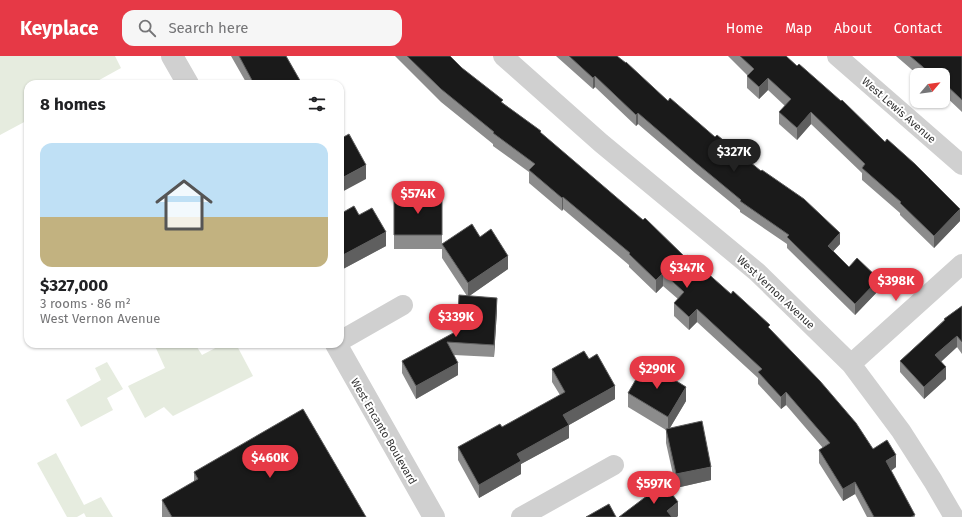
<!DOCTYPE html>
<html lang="en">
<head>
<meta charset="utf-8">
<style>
  :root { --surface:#fff; --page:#f6f6f6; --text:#202124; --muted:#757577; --accent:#e63946 }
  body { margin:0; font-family:"Fira Sans",sans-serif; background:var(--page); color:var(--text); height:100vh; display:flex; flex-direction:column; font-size:15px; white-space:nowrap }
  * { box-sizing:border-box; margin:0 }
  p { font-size:13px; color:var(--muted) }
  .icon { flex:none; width:22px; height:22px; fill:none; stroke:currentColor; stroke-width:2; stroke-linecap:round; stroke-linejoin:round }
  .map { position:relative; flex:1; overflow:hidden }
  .panel { position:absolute; left:24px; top:24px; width:320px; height:268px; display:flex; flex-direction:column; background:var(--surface); border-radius:12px; box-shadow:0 1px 3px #0004 }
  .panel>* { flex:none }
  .needle { width:26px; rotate:61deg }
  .fabs { position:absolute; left:910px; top:12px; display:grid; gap:8px }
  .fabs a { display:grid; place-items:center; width:40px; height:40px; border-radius:8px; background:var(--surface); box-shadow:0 1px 3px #0004; font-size:20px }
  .price { position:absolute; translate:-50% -34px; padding:0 9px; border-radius:14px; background:var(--accent); color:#fff; font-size:13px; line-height:26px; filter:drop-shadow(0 1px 2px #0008) }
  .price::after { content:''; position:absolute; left:50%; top:24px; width:12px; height:9px; margin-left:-6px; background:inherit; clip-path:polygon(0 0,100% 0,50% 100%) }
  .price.active { background:#222; color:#fff }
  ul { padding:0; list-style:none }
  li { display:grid; align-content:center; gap:8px; height:212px; padding:0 16px }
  li span { display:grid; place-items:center; height:124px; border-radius:12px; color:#555 }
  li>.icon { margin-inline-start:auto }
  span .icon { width:72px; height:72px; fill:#fffc; stroke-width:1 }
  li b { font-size:17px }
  h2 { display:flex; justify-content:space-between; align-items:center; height:48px; padding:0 16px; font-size:17px }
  header { display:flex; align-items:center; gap:24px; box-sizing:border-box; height:56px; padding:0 20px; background:var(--accent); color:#fff }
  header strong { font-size:19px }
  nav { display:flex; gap:22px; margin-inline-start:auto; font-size:14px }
  .search { width:280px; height:36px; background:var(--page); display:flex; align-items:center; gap:10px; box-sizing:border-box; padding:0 14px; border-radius:12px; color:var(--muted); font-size:15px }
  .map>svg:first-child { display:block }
  .park { fill:#e6ecdf }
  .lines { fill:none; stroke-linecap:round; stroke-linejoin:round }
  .minor { stroke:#d0d0d0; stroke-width:20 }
  .tertiary { stroke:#d0d0d0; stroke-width:22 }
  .wall { fill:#8c8c8c }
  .shaded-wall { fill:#5f5f5f }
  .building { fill:#1a1a1a; stroke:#5f5f5f }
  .labels { text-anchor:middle; stroke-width:4; stroke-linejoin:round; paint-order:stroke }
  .street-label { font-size:11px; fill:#333; stroke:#fff }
</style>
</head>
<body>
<header>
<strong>Keyplace</strong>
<div class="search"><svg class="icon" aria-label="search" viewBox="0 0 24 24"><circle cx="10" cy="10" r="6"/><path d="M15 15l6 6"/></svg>Search here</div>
<nav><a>Home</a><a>Map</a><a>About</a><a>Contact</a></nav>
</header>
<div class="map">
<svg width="962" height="461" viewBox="0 0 962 461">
  <rect width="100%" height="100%" fill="#fff"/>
  <path class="park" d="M0,0H115L121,12L92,28H28V64L0,79Z
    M156,288H195L202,299L223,288H236L253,320L173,360L164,351L145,362L128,330L165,312L155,290Z
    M107,306L123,333L107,342L113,354L81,371L66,344L101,324L95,312Z
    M56,397L84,449L101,441L113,461H86L84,457L77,461H67L37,407Z"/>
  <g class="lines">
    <path class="minor" d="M503,0L601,87L757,216L851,308L901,375L933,425L954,461
      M837,0L962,109
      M340,285L403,249
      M851,308L962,208
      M521,461L614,409"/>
    <path class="tertiary" d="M172,0L188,28
      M336,288L434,461"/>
  </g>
  <path class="wall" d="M231,0H286L302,28H247Z
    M395,0H450L462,12L503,47L541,77L685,201L770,273L873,393L896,411L891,415L915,461H867L855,438L843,445L819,407V394L823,392L786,349L781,353L758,328V322L697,266L689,274L674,260V247L678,243L663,230L656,237L629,211V209L563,153L562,155L529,127V116L493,90V88L441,46Z
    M556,0H617L668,45L840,188L833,195L849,211L879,234L855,259L787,192V188L740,156V154L695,117L638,68L636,70L595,31L593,33Z
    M728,0H786L960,165L934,192L900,159V157L862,124V117L811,68L797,84L779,68V56L785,50L768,34L759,43L747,32V20H748Z
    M896,0H962V56L943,38V19H918Z
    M394,139H442V188L480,181L508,213L469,240L497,254L494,301L454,299L458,319L416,343L402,317V305L457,275L467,240L442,202V193H394Z
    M340,158L359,159L386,190L343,213L340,208Z
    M962,250V298L957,291L941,306L946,323L924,343L900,316V305L944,264V263Z
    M589,303L615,343L569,369V382L521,408V418L479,442L458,404V391L502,371L560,339L552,326V313Z
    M628,337L686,345L670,372L711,424L676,432L666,387V374L628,351Z
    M194,416L366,461H162V444L194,426Z"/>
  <path class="shaded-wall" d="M932,15V19H930V17Z
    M595,20V31L593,33V22Z
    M768,22V34L759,43V31Z
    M811,56V68L797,84V72Z
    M638,57V68L636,70V59Z
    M366,109V123L340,137V123Z
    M563,141V153L562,155V142Z
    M960,153V165L934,192V180Z
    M386,176V190L343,213V199Z
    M840,177V188L828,201V190Z
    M508,200V213L468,241V227Z
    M663,217V230L656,237V224Z
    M879,223V234L855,259V248Z
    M497,242V254L494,301V289Z
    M697,253V266L689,274V261Z
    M957,280V291L935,311V299Z
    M458,307V319L416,343V330Z
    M946,311V323L924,343V331Z
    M615,330V343L569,369V382L521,408V418L479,442V429L563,359Z
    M686,331V345L668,375V361Z
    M786,336V349L781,353V341Z
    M896,399V411L886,418V405Z
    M711,411V424L676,432V418Z
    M855,426V438L843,445V433Z
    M678,446V460L677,461H667V455Z"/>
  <path class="building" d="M239,0H286L302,28H254Z
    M407,0H450L462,12L503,44L501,46L541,75L540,76L643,164L645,162L685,201L687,199L731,238L733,235L770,269L768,271L820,325L856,367L873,393L887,384L896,399L886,405L915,459L911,461H874L855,426L843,433L819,394L830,387L786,336L781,341L758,316L762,313L697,253L689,261L674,247L684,236L663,217L656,224L629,198L630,197L563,141L562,142L529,114L535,108L493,77L494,76L441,33Z
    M569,0H617L626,7V6L668,45L670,42L715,81L717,79L761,115L762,114L804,143L840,177L828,190L849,211L857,202L879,223L855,248L787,181L789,179L740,145L741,144L695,106L638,57L636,59L595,20L593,22Z
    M740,0H786L797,10L799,8L841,45L842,44L885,86L887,83L915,108L960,153L934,180L900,147L901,146L862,112L865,108L811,56L797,72L779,56L791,43L768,22L759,31L747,20L754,13Z
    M910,0H962V44L943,26V19H936L932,15L930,17Z
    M349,78L366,109L340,123V83Z
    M394,139H442V179H394Z
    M354,150L359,159L372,152L386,176L343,199L340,194V158Z
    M472,168L480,181L491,173L508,200L468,227L442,188Z
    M459,239L497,242L494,289L447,286L458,307L416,330L402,305L457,275Z
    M962,250V286L957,280L935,299L946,311L924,331L900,305L945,264L944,263Z
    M584,295L589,303L597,298L615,330L563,359L569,369L517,398L521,405L479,429L458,391L500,368L502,371L565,336L552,313Z
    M646,306L686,331L668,361L628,337Z
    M303,353L366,461H172L162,444L198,423L194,416Z
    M702,365L711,411L676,418L666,373Z
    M664,427L678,446L667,455L672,461H619Z
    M609,448L616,461H586Z"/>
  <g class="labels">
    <g class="street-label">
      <text transform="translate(899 54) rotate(41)" y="4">West Lewis Avenue</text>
      <text transform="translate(776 236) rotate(43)" y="4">West Vernon Avenue</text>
      <text transform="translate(384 375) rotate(60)" y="4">West Encanto Boulevard</text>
    </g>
  </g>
</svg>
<div class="fabs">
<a><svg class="needle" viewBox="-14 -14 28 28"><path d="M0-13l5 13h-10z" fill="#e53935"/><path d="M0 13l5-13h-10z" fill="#757577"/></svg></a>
</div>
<b class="price active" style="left:734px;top:117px">$327K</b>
<b class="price" style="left:418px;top:159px">$574K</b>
<b class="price" style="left:687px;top:233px">$347K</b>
<b class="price" style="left:896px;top:246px">$398K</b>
<b class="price" style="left:456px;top:282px">$339K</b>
<b class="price" style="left:657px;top:334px">$290K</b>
<b class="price" style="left:270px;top:423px">$460K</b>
<b class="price" style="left:654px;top:449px">$597K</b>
<section class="panel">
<h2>8 homes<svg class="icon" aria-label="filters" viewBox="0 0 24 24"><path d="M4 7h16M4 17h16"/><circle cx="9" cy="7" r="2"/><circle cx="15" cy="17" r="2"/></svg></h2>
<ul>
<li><span style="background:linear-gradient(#bfe0f5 60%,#c2b280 0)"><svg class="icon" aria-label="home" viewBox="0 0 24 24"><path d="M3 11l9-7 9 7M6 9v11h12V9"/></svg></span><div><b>$327,000</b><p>3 rooms · 86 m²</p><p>West Vernon Avenue</p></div></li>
</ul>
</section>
</div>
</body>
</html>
